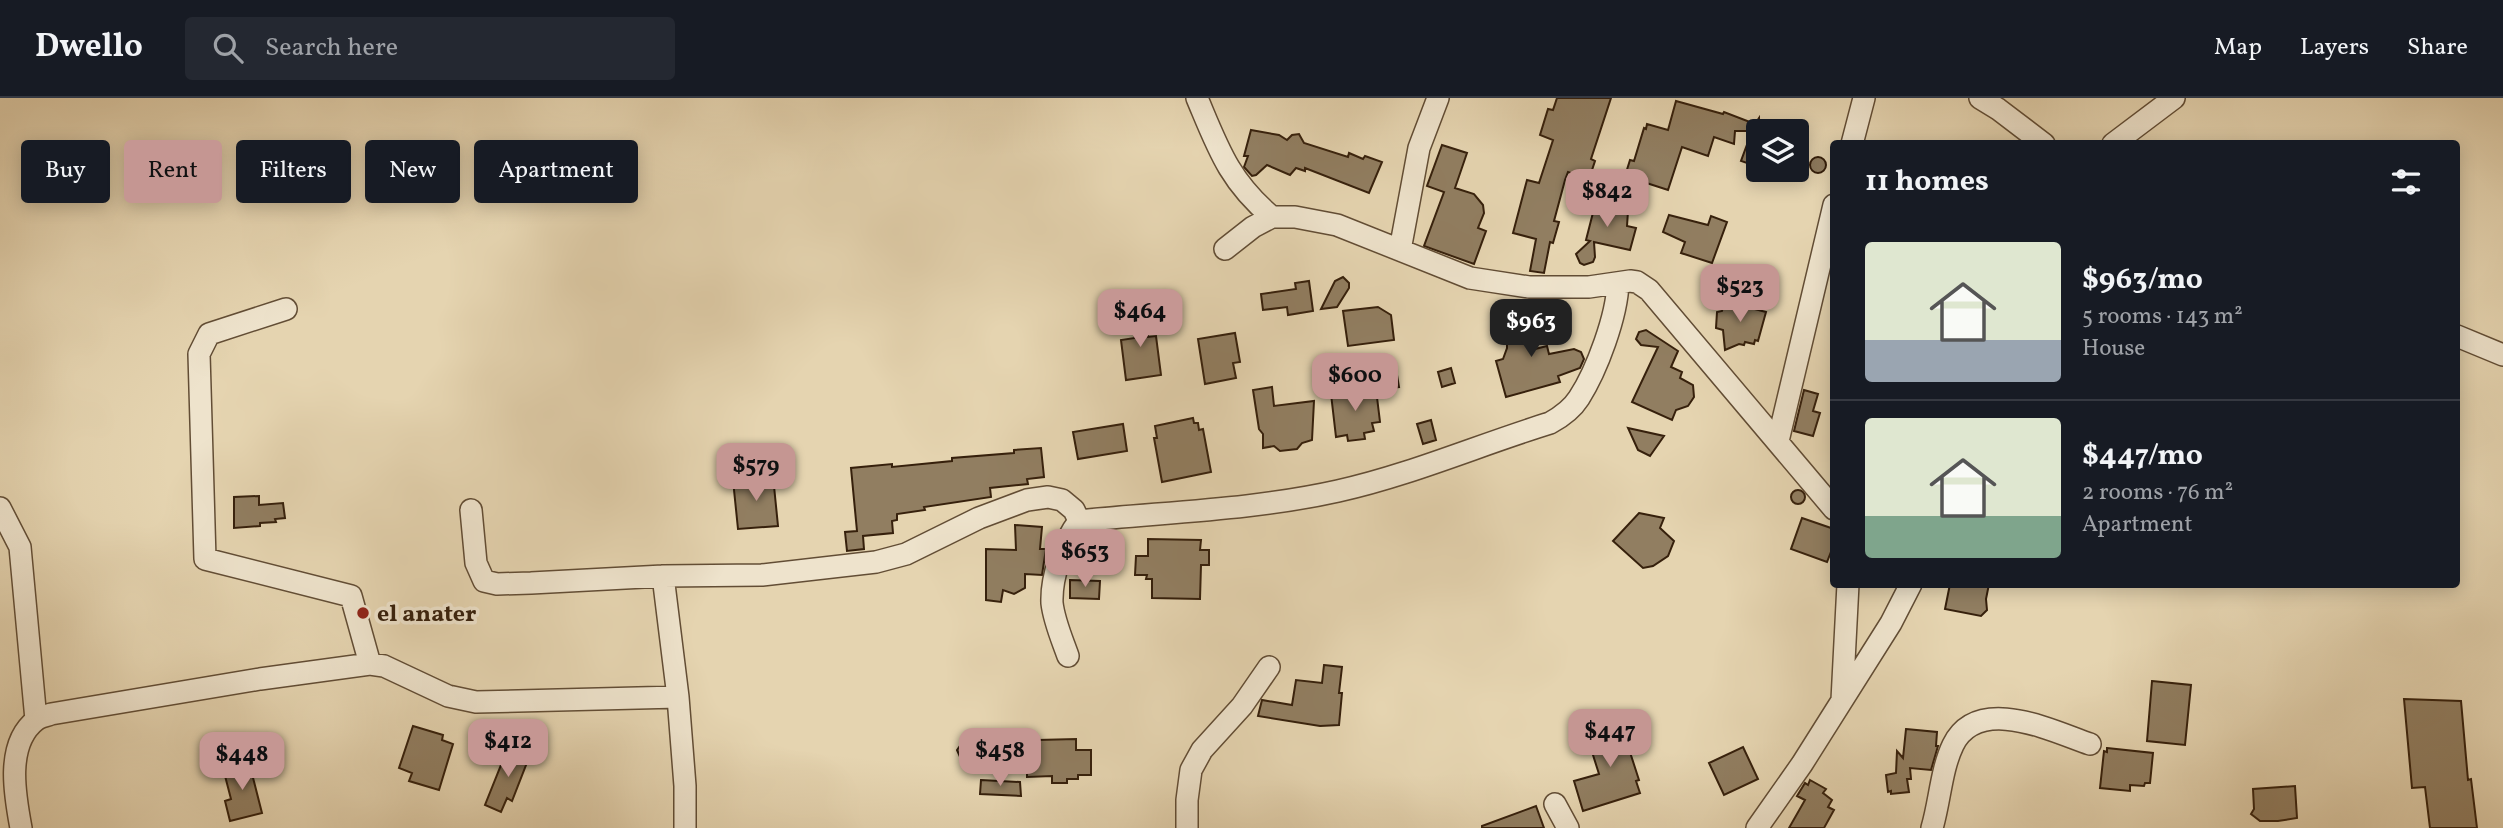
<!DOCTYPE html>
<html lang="en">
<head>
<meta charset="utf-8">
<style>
  :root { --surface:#171b24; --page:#242831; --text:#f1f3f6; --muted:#9ea1a6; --line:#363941; --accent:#c59692 }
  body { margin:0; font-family:Vollkorn,serif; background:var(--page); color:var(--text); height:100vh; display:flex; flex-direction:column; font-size:26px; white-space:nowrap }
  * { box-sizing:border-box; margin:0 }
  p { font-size:23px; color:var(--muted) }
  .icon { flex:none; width:38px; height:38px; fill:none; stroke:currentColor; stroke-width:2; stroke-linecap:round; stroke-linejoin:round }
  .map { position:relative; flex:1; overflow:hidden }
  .details { position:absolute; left:1830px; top:42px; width:630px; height:448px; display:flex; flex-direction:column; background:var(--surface); border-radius:7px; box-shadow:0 4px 18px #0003 }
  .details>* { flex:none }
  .guide { position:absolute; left:21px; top:42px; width:665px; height:63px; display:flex; gap:14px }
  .fabs { position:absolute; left:1746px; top:21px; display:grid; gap:14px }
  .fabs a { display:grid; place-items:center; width:63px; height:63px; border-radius:7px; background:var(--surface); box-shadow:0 4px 18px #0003; font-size:35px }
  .price { position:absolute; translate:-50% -60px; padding:0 16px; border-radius:14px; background:var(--accent); color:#111; font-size:23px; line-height:46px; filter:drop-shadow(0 2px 4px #0008) }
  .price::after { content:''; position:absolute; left:50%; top:42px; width:21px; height:16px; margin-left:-10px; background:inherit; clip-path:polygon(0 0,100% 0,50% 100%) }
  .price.active { background:#222; color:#fff }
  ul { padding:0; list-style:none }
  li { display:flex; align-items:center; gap:21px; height:175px; padding:0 35px }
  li+li { border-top:2px solid var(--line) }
  li span { display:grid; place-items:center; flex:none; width:196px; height:140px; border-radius:7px; color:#555 }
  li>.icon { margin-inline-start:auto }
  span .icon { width:84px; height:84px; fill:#fffc; stroke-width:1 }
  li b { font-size:30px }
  h2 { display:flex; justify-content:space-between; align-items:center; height:84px; padding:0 35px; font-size:30px }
  .chip { padding:0 24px; border-radius:7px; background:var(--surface); box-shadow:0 4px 18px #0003; font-size:24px; line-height:63px }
  .chip.active { background:var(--accent); color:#111 }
  header { display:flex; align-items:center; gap:42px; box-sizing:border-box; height:98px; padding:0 35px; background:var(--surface); border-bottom:2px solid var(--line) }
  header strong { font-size:33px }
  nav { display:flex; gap:38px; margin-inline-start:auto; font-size:24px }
  .search { width:490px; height:63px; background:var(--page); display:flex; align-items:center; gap:18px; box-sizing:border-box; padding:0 24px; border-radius:7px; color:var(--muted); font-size:26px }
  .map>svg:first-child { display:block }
  .building { fill:#917e61; stroke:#36200c; stroke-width:2 }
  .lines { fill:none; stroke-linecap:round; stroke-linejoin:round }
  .minor-casing { stroke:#624d35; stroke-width:24 }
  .minor { stroke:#eee3cc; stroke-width:21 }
  .poi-dot { fill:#8f2418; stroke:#eee3cc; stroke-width:2.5 }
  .labels { text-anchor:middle; stroke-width:7; stroke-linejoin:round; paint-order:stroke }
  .poi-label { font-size:24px; font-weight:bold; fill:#36200c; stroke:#eee3cc; text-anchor:start }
</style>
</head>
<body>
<header>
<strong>Dwello</strong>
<div class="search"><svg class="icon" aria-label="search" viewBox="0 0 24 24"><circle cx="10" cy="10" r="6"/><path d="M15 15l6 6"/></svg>Search here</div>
<nav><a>Map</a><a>Layers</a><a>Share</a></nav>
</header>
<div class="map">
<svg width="2503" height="730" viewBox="0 0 2503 730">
  <rect width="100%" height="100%" fill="#e5d4b0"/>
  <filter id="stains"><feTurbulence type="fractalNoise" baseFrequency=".00286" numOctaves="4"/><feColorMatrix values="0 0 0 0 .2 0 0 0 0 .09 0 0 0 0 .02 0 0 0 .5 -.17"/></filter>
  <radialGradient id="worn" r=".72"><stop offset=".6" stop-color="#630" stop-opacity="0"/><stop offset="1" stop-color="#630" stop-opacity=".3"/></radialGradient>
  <path class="building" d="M1557,0H1611L1591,61L1595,63L1589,81L1568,74L1565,82L1554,123L1559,124L1553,145L1550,144L1544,175L1530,173L1536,141L1513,135L1527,82L1539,85L1553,42L1540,37L1548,11L1553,12Z
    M1676,3L1723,16L1724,14L1755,26L1759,20V27L1770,32L1759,33V69L1741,63L1752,33H1735L1734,46L1714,39L1708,58L1682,49L1668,92L1625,78L1630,62L1634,63L1644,30L1646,31L1647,26L1668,32Z
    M1251,32L1279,37L1287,42L1292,37L1299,36L1304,45L1348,59L1349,55L1363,61L1365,58L1382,64L1369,95L1305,70V73L1296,70L1290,77L1267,67L1256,77L1252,78L1244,69L1248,58H1244Z
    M1442,47L1467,55L1455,90L1474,96L1483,107L1484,115L1478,130L1486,133L1474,166L1424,148L1444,94L1427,88Z
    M1810 67a8 8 0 1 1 16 0a8 8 0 1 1-16 0Z
    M1597,99L1621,105L1628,113L1627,128L1636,130L1630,152L1594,144L1595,159L1593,164L1584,167L1580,165L1576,156L1590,143L1586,142Z
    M1669,117L1708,127L1711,118L1727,124L1712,165L1681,155L1685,144L1663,134Z
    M1343,179L1349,185V190L1337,209L1321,211L1335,183Z
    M1309,183L1313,213L1288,217L1287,209L1263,212L1261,196L1296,191L1295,185Z
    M1724,203L1766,214L1758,243L1755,242L1754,246L1745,244L1744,247L1739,246L1725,252L1723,232L1716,230L1717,214L1722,213Z
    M1142,207L1148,239L1156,238L1161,277L1126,282L1121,242L1135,240L1129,209Z
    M1378,209L1391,217L1394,242L1348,248L1343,213Z
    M1501,211H1522L1535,251L1547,248L1549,256L1574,251L1581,254L1584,261L1580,270L1558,278L1560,284L1506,299L1496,263L1503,261L1507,250V227H1501Z
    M1646,232L1678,253L1671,269L1682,274L1680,280L1693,287L1694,299L1688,308L1676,312L1672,322L1632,304L1658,249L1641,247L1636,241L1639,234Z
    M1235,235L1240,264L1233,265L1236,280L1205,286L1198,241Z
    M1451,270L1455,285L1442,289L1438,274Z
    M1396,271L1399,289L1379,291L1377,274Z
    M1272,289L1274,308L1314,303L1312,342L1302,345L1297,351L1280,353L1274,348L1263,350V336L1259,331L1253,292Z
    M1376,291L1380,324L1372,325L1374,333L1364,335L1365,341L1348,343L1347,337L1336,339L1331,296Z
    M1804,292L1818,296L1813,313L1820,315L1813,338L1794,333Z
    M1193,320L1194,325H1198L1199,332L1203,331L1211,374L1162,384L1154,340H1157L1155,328Z
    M1431,322L1436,342L1423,346L1417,326Z
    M1123,326L1127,353L1078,361L1073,334Z
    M1628,330L1664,338L1650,358L1638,352Z
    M1041,350L1044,379L1027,381L1028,386L990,390L991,399L924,409L925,412L897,416V422L892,423L893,435L863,438L864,451L847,453L845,434L857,433L851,370L892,366V369L952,363V360L1014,355V352Z
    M773,378L778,428L738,431L733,382Z
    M1791 399a7 7 0 1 1 14 0a7 7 0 1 1-14 0Z
    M259,398V407L283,405L285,420L275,421L276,424L260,425V428L234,430V399Z
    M1639,415L1664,420L1660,430L1674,443L1668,458L1653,468L1643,470L1613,443Z
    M1802,420L1834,431V446L1827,464L1791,451Z
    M1015,427L1042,429L1040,451H1046L1042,477L1025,476V490L1014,496L1003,492L1001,504L986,502V451L1016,452Z
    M1148,441L1201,442L1200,452H1209V467H1201L1200,501L1152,500V481H1146L1147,477H1135L1136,458H1148Z
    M1070,482L1100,483L1099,501L1070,500Z
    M1950,486H1989L1986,501L1987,512L1981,518L1945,511Z
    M1324,567L1342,569L1339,595H1342L1339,627L1320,628L1258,618L1262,602L1292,607L1296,582L1322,585Z
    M2152,583L2191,587L2185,647L2147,643Z
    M2404,601L2461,603L2468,682L2471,681L2477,730H2430L2425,689L2412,690Z
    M1629,625L1635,646L1628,648L1639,682L1636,683L1640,695L1583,713L1574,683L1599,676L1587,638Z
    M413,628L443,637L442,642L453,646L439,692L409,683L412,675L399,670Z
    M1906,631L1937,634L1936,648H1938L1931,672L1910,670L1911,681H1907L1909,694L1891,696V693L1888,694L1886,677L1896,675L1897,653L1903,660Z
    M969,635L978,654L972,662L961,661L957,652Z
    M1076,641V652H1091V677H1078V681H1067V685H1052V678L1027,679V657L1038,656V642Z
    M1743,649L1758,681L1724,697L1709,665Z
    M2107,650L2153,655L2150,685H2145L2144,688L2130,687V693L2100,690L2104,653L2107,654Z
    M507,652H526L528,662L512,703L507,700L501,714L485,707Z
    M249,664L262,715L230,723L225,703L231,701L223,670Z
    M981,682L1020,684L1021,698L980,696Z
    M1810,682L1826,691L1823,695L1832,702L1828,709L1834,712L1824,730H1789L1805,702L1797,698L1805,685L1808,687Z
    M2295,688L2297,720L2278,723H2260L2251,716L2254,711L2253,691Z
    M1536,708L1544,730H1482V728Z"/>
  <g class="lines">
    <defs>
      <path id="minor" d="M1197,0C1218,50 1229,83 1272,119
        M1980,0L1998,11L2044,46
        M1852,46L1864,0
        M2113,46L2174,0
        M1225,151L1253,129L1272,119H1295L1337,127L1470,180L1529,189H1589L1630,183L1637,184L1649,192L1834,411
        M1400,152L1419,50L1438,0
        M286,211L209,236L199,256L205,461L351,498L370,566
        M2457,238L2503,257
        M1778,343L1834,107
        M0,410L20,449L36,622
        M471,412L476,465L484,483L497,486L531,485L663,478
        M1068,558C1062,541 1054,523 1052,505C1051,479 1063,444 1079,423C1165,414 1253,412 1338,393C1410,377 1479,347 1550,325C1561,319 1572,311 1579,300C1597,272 1617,218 1618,185
        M1842,602L1848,486
        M1555,706L1568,730
        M21,730C15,698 5,646 36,622C39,619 47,618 51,616L260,581L370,566L384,568L448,598L476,604L678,599
        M685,730V688L678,599L663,478L762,477L876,464L906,456L979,420L1027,402L1048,399L1062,402L1074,412L1079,423
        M1187,730V702L1191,672L1202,652L1242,608L1269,569
        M1757,730L1802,666L1891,525L1911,486
        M1932,730C1940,703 1941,672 1953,647C1978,596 2052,633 2090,646"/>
    </defs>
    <use href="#minor" class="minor-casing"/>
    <use href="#minor" class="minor"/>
  </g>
  <circle class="poi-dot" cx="363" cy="515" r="7"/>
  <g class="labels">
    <g class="poi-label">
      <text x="377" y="523">el anater</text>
    </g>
  </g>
  <rect width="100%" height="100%" filter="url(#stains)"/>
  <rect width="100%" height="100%" fill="url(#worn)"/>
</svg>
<div class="fabs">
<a><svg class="icon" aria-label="layers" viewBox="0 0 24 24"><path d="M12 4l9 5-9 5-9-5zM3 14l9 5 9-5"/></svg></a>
</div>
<b class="price" style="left:1607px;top:131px">$842</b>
<b class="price" style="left:1740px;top:226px">$523</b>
<b class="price" style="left:1140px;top:251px">$464</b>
<b class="price active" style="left:1531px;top:261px">$963</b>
<b class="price" style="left:1355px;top:315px">$600</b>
<b class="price" style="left:756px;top:405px">$579</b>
<b class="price" style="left:1085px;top:491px">$653</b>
<b class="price" style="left:1610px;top:671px">$447</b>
<b class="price" style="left:508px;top:681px">$412</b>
<b class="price" style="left:1000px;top:690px">$458</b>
<b class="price" style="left:242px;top:694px">$448</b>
<div class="guide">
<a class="chip">Buy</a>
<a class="chip active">Rent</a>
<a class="chip">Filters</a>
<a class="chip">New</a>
<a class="chip">Apartment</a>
</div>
<section class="details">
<h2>11 homes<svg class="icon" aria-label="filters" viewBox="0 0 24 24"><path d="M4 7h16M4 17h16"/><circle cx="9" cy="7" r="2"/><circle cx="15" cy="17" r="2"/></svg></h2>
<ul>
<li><span style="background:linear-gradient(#dfe7d0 70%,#9aa5b1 0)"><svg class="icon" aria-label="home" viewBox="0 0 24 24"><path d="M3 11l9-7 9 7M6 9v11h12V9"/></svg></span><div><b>$963/mo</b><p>5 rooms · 143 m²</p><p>House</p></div></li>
<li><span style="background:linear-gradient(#dfe7d0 70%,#7fa58c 0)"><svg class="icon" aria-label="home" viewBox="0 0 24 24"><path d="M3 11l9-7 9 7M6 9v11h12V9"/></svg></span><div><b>$447/mo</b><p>2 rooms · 76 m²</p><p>Apartment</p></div></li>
</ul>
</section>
</div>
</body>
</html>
